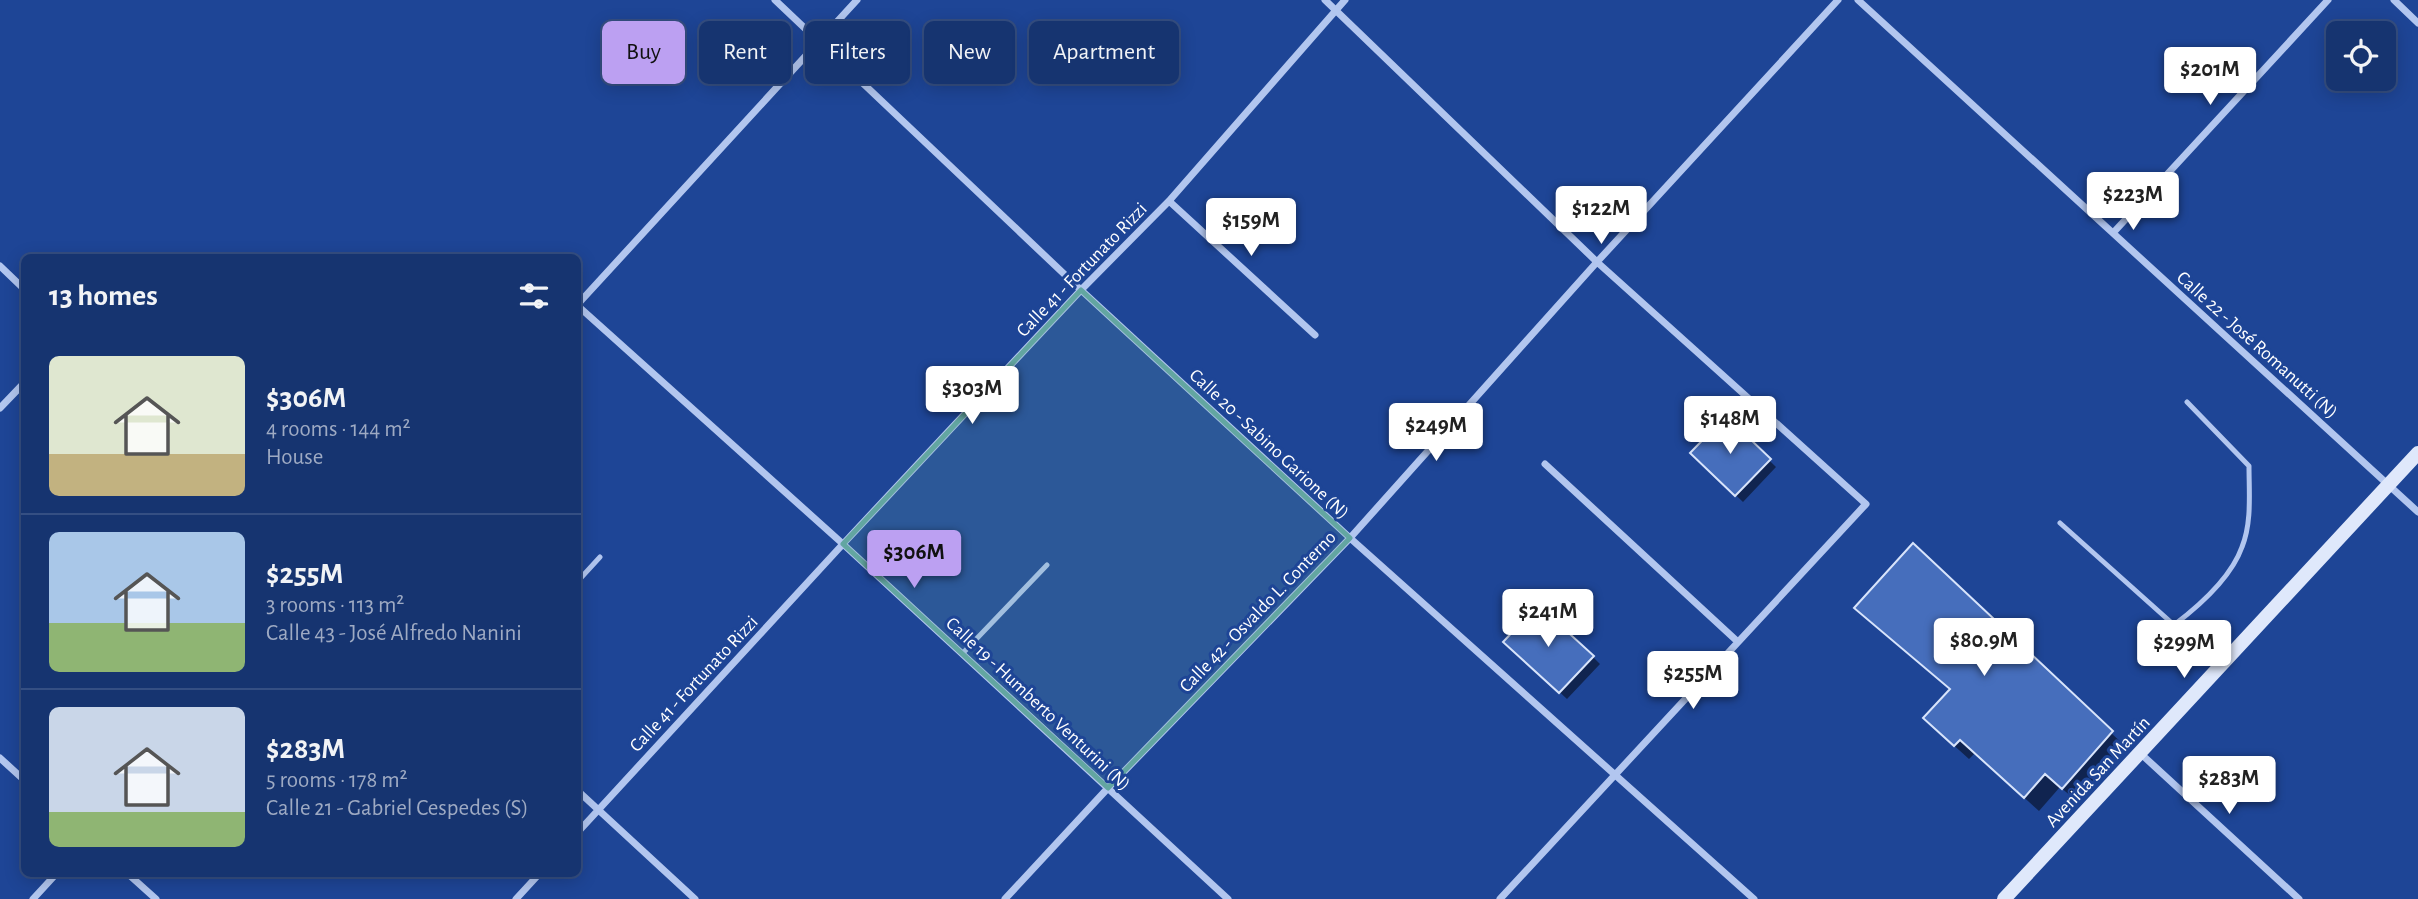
<!DOCTYPE html>
<html lang="en">
<head>
<meta charset="utf-8">
<style>
  :root { --surface:#163470; --page:#1f3c75; --text:#f1f3f6; --muted:#9eaac3; --line:#354f83; --accent:#bca0f2 }
  body { margin:0; font-family:"Alegreya Sans",sans-serif; background:var(--page); color:var(--text); height:100vh; display:flex; flex-direction:column; font-size:26px; white-space:nowrap }
  * { box-sizing:border-box; margin:0 }
  p { font-size:23px; color:var(--muted) }
  .icon { flex:none; width:38px; height:38px; fill:none; stroke:currentColor; stroke-width:2; stroke-linecap:round; stroke-linejoin:round }
  .map { position:relative; flex:1; overflow:hidden }
  .side { position:absolute; left:21px; top:254px; width:560px; height:623px; display:flex; flex-direction:column; background:var(--surface); border-radius:10px; box-shadow:0 4px 18px #0003,0 0 0 2px var(--line) }
  .side>* { flex:none }
  .top-card { position:absolute; left:602px; top:21px; width:665px; height:63px; display:flex; gap:14px }
  .controls { position:absolute; left:2326px; top:21px; display:grid; gap:14px }
  .controls a { display:grid; place-items:center; width:70px; height:70px; border-radius:10px; background:var(--surface); box-shadow:0 4px 18px #0003,0 0 0 2px var(--line); font-size:35px }
  .price { position:absolute; translate:-50% -60px; padding:0 16px; border-radius:7px; background:#fff; color:#222; font-size:23px; line-height:46px; filter:drop-shadow(0 2px 4px #0008) }
  .price::after { content:''; position:absolute; left:50%; top:42px; width:21px; height:16px; margin-left:-10px; background:inherit; clip-path:polygon(0 0,100% 0,50% 100%) }
  .price.on { background:var(--accent); color:#111 }
  ul { padding:0; list-style:none }
  li { display:flex; align-items:center; gap:21px; height:175px; padding:0 28px }
  li+li { border-top:2px solid var(--line) }
  li span { display:grid; place-items:center; flex:none; width:196px; height:140px; border-radius:10px; color:#555 }
  li>.icon { margin-inline-start:auto }
  span .icon { width:84px; height:84px; fill:#fffc; stroke-width:1 }
  li b { font-size:30px }
  h2 { display:flex; justify-content:space-between; align-items:center; height:84px; padding:0 28px; font-size:30px }
  .pill { padding:0 24px; border-radius:10px; background:var(--surface); box-shadow:0 4px 18px #0003,0 0 0 2px var(--line); font-size:24px; line-height:63px }
  .pill.on { background:var(--accent); color:#111 }
  .map>svg:first-child { display:block }
  .shadow { fill:#0007 }
  .building { fill:#466ebc; stroke:#d8e4fb; stroke-width:2 }
  .lines { fill:none; stroke-linecap:round; stroke-linejoin:round }
  .service { stroke:#b2c6ef; stroke-width:5 }
  .minor { stroke:#b2c6ef; stroke-width:7 }
  .secondary { stroke:#dfe8fb; stroke-width:14 }
  .marked { fill:#63a6a1; fill-opacity:0.2; stroke:#63a6a1; stroke-width:5; stroke-linejoin:round }
  .labels { text-anchor:middle; stroke-width:6; stroke-linejoin:round; paint-order:stroke }
  .street-label { font-size:19px; fill:#fff; stroke:#1e4596 }
</style>
</head>
<body>
<div class="map">
<svg width="2418" height="899" viewBox="0 0 2418 899">
  <rect width="100%" height="100%" fill="#1e4596"/>
  <path class="shadow" d="M1726,418L1776,467L1743,502L1692,453Z
    M1913,546L2126,747L2078,802L2060,787L2039,811L1975,753L1969,759L1939,732L1951,690L1856,608Z
    M1506,642L1593,657L1600,664L1567,699Z"/>
  <path class="building" d="M1726,416L1771,459L1735,496L1690,453Z
    M1913,543L2113,731L2062,789L2045,774L2024,798L1960,740L1954,746L1923,718L1950,689L1854,608Z
    M1538,605L1594,656L1559,693L1503,642Z"/>
  <g class="lines">
    <path class="service" d="M2060,523L2174,625L2216,666
      M578,581L600,557
      M2174,625C2199,606 2231,578 2242,547C2252,522 2249,493 2249,466L2187,402
      M962,654L1047,565"/>
    <path class="minor" d="M775,0L1081,290L1350,538L1754,899
      M1325,0L1597,262L1866,504L1500,899
      M1858,0L2418,512
      M2394,0L2418,23
      M1169,201L1315,335
      M2113,233L2328,0
      M0,266L24,289
      M578,304L857,0
      M578,306L843,544L1228,899
      M0,408L24,383
      M1545,464L1738,642
      M2140,753L2299,899
      M0,758L24,780
      M578,791L695,899
      M578,832L843,544L1081,290L1169,201L1345,0
      M127,873L156,899
      M33,899L57,873
      M516,899L540,873
      M1005,899L1108,788L1350,538L1597,262L1838,0"/>
    <path class="secondary" d="M2004,899L2418,453"/>
  </g>
  <path class="marked" d="M1081,290L1350,538L1108,788L843,544Z"/>
  <g class="labels">
    <g class="street-label">
      <text transform="translate(1081 269) rotate(-46)" y="7">Calle 41 - Fortunato Rizzi</text>
      <text transform="translate(2258 344) rotate(42)" y="7">Calle 22 - José Romanutti (N)</text>
      <text transform="translate(1270 443) rotate(43)" y="7">Calle 20 - Sabino Garione (N)</text>
      <text transform="translate(1257 611) rotate(-46)" y="7">Calle 42 - Osvaldo L. Conterno</text>
      <text transform="translate(693 683) rotate(-47)" y="7">Calle 41 - Fortunato Rizzi</text>
      <text transform="translate(1039 703) rotate(43)" y="7">Calle 19 - Humberto Venturini (N)</text>
      <text transform="translate(2097 771) rotate(-47)" y="7">Avenida San Martín</text>
    </g>
  </g>
</svg>
<div class="controls">
<a><svg class="icon" aria-label="locate" viewBox="0 0 24 24"><circle cx="12" cy="12" r="6"/><path d="M12 2v4M12 18v4M2 12h4M18 12h4"/></svg></a>
</div>
<b class="price" style="left:2210px;top:107px">$201M</b>
<b class="price" style="left:2133px;top:232px">$223M</b>
<b class="price" style="left:1601px;top:246px">$122M</b>
<b class="price" style="left:1251px;top:258px">$159M</b>
<b class="price" style="left:972px;top:426px">$303M</b>
<b class="price" style="left:1730px;top:456px">$148M</b>
<b class="price" style="left:1436px;top:463px">$249M</b>
<b class="price on" style="left:914px;top:590px">$306M</b>
<b class="price" style="left:1548px;top:649px">$241M</b>
<b class="price" style="left:1984px;top:678px">$80.9M</b>
<b class="price" style="left:2184px;top:680px">$299M</b>
<b class="price" style="left:1693px;top:711px">$255M</b>
<b class="price" style="left:2229px;top:816px">$283M</b>
<div class="top-card">
<a class="pill on">Buy</a>
<a class="pill">Rent</a>
<a class="pill">Filters</a>
<a class="pill">New</a>
<a class="pill">Apartment</a>
</div>
<section class="side">
<h2>13 homes<svg class="icon" aria-label="filters" viewBox="0 0 24 24"><path d="M4 7h16M4 17h16"/><circle cx="9" cy="7" r="2"/><circle cx="15" cy="17" r="2"/></svg></h2>
<ul>
<li><span style="background:linear-gradient(#dfe7d0 70%,#c2b280 0)"><svg class="icon" aria-label="home" viewBox="0 0 24 24"><path d="M3 11l9-7 9 7M6 9v11h12V9"/></svg></span><div><b>$306M</b><p>4 rooms · 144 m²</p><p>House</p></div></li>
<li><span style="background:linear-gradient(#a9c7e8 65%,#8fb573 0)"><svg class="icon" aria-label="home" viewBox="0 0 24 24"><path d="M3 11l9-7 9 7M6 9v11h12V9"/></svg></span><div><b>$255M</b><p>3 rooms · 113 m²</p><p>Calle 43 - José Alfredo Nanini</p></div></li>
<li><span style="background:linear-gradient(#c9d6e8 75%,#8fb573 0)"><svg class="icon" aria-label="home" viewBox="0 0 24 24"><path d="M3 11l9-7 9 7M6 9v11h12V9"/></svg></span><div><b>$283M</b><p>5 rooms · 178 m²</p><p>Calle 21 - Gabriel Cespedes (S)</p></div></li>
</ul>
</section>
</div>
</body>
</html>
